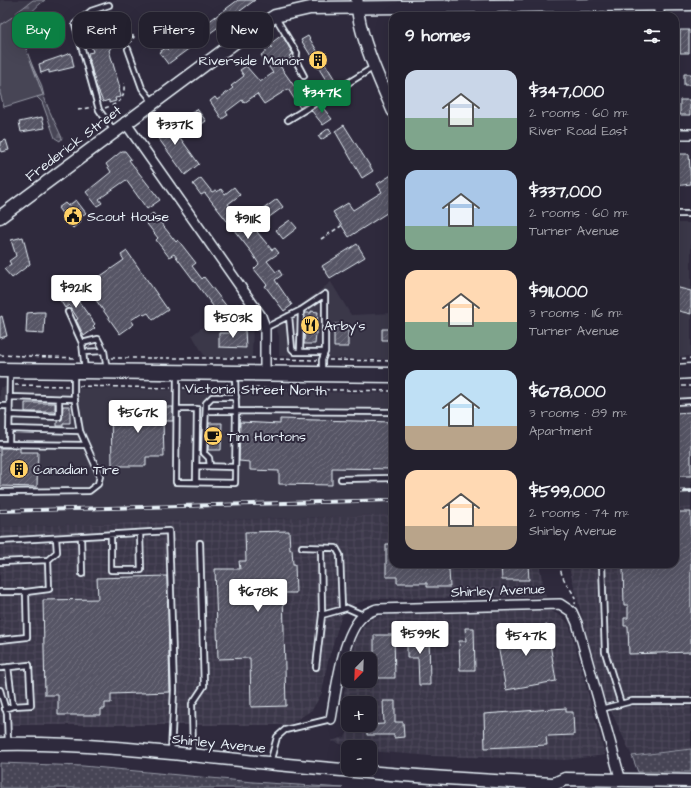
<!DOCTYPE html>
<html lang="en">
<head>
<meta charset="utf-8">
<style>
  :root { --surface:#23202e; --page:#2b2836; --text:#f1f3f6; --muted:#a3a3aa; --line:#403e4a; --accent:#0b8043 }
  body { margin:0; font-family:"Architects Daughter",sans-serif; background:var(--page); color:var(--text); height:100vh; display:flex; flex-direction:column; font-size:15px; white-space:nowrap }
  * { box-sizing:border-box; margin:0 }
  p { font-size:13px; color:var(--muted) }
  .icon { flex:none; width:22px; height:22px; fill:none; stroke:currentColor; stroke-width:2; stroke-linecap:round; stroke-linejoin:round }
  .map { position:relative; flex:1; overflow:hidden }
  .panel { position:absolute; left:389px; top:12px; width:290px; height:556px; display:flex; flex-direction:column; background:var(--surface); border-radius:12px; box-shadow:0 4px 16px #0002,0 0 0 1px var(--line) }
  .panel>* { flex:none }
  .banner { position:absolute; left:12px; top:12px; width:317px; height:36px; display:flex; gap:8px }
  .needle { width:26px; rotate:203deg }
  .fabs { position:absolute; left:341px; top:652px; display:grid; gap:8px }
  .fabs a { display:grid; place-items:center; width:36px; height:36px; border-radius:8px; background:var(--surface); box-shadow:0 4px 16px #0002,0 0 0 1px var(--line); font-size:20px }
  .price { position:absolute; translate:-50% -34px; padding:0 9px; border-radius:4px; background:#fff; color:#222; font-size:13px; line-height:26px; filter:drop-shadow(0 1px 2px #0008) }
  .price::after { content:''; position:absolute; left:50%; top:24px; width:12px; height:9px; margin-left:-6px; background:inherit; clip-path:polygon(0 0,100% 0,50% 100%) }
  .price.active { background:var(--accent); color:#fff }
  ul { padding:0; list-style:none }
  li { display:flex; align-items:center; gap:12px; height:100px; padding:0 16px }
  li span { display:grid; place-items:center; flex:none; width:112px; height:80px; border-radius:12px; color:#555 }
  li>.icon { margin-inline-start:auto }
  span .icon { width:48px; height:48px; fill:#fffc; stroke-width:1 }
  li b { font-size:17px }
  h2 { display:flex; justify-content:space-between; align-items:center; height:48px; padding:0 16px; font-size:17px }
  .chip { padding:0 14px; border-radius:12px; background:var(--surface); box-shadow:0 4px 16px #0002,0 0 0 1px var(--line); font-size:14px; line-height:36px }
  .chip.active { background:var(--accent); color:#fff }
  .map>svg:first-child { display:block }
  .built { fill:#3b3749 }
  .industrial { fill:url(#industrial-grid) }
  .grass { fill:url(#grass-dots); stroke:#979aa6 }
  .forest { fill:url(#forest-firs); stroke:#979aa6 }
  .park { fill:#464455; stroke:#979aa6 }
  .building { fill:url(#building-hatch); stroke:#e8f1f8 }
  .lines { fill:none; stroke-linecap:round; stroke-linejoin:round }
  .service-casing { stroke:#e8f1f8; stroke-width:8 }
  .minor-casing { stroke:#e8f1f8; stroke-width:12 }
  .tertiary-casing { stroke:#e8f1f8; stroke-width:14 }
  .secondary-casing { stroke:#e8f1f8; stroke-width:15 }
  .primary-casing { stroke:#e8f1f8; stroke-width:17 }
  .path { stroke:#e8f1f8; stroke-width:1.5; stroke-dasharray:4 3; stroke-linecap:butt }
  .service { stroke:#2f2a3d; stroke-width:4.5 }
  .minor { stroke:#2f2a3d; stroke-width:9 }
  .tertiary { stroke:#2f2a3d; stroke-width:11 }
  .secondary { stroke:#2f2a3d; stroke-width:12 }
  .primary { stroke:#2f2a3d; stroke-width:14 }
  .rail-casing { stroke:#e8f1f8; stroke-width:4 }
  .rail { stroke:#2f2a3d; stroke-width:2.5; stroke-dasharray:8; stroke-linecap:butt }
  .labels { text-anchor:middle; stroke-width:4; stroke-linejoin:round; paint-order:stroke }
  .poi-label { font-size:14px; fill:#e8f1f8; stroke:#2f2a3d; text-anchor:start }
  .street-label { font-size:14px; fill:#e8f1f8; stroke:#2f2a3d }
</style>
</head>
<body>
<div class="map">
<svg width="691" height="788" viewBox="0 0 691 788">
  <defs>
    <pattern id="industrial-grid" width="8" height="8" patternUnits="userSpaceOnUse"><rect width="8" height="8" fill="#3b3749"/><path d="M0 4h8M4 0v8" fill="none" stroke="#4e4b5b"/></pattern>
    <pattern id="grass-dots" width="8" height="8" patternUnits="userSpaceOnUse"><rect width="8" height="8" fill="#464455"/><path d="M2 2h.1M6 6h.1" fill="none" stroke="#615f6e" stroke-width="1.8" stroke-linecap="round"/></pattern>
    <pattern id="forest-firs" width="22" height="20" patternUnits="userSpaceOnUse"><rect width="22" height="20" fill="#464455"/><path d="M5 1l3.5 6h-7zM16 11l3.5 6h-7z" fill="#615f6e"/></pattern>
    <pattern id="building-hatch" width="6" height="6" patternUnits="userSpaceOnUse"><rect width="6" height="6" fill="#575565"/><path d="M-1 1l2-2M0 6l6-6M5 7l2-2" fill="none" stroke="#6f6e7c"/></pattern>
  </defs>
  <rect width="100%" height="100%" fill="#2f2a3d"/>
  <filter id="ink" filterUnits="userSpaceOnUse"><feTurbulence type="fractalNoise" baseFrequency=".025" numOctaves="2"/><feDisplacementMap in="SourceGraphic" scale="8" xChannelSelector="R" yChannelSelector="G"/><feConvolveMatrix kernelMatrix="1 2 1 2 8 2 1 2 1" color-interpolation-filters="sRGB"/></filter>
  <g filter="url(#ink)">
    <path class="built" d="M0,0H36L0,25Z
      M675,223H691V356L675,357Z
      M331,282L351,315L393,313V360L279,356V336L275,324Z
      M237,302L253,324L252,357H205L192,335Z
      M0,387L393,393V515L0,527Z
      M675,389H691V507L675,508Z"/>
    <path class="industrial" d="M691,507V749L632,756L603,694L568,564H675V508Z
      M393,515V564H539L546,597L371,599L354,604L341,617L327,665L322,693L312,710L289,725H0V527Z
      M551,611L561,616L569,624L605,755L566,760L432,756L370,751V747H351L331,741L345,737L352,725H370V703H348V705L343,700L348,672V681H370V659H351L354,644L363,627L373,618L390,614Z"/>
    <path class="grass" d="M691,749V772H638L632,756Z
      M0,763L83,766L253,782L343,788H0Z"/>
    <path class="forest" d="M33,0H45C9,26 26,52 41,84C42,88 43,92 44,96C48,110 56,124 62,138L60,141L55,138L42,102L32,92L14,25L16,13Z"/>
    <path class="park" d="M14,16L43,95L4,107L0,93V25Z"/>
    <path class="building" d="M238,0H255L168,64L159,52L161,51L166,48L168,50L177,43L175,40L180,37L182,40L189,36Z
      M117,28L122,33L126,29L133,37L125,43L122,39L109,50L120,88L119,89L121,97L115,98L116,101L109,103V100L103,102L95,83L88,53L93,52L87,31L94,29L99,44Z
      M680,30H689V53H680Z
      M282,35L293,54L289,56L291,58L280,66L299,93L316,82L318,85L326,80L301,40L308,36L337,83L330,87L332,89L300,108L288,89L264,104L257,94L244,103L242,100L226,112L228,115L222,119L210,101L215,97L217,100L233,88L231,86L244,76L240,70L246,66L260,82L273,73L261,55L272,47L270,44Z
      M71,53L74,67L49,73V70L41,73L39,64Z
      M684,74H691V85H684Z
      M680,100H690V115H680Z
      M320,104L332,119L323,125L311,110Z
      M197,109L206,121L195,129L192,125L189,127L183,119Z
      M42,117L45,128L21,132L19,122Z
      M168,118L175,127L173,128L199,164L185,175L156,135L153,136L149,130Z
      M344,125L373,171L362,178L335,131Z
      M329,128L332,133L321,140L318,136Z
      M6,140L9,150L2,152L0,151V142Z
      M122,151H125L131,159L129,160L160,200L147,209L126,180L99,199L102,203L97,206L86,192L111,172L106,164Z
      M676,154H689L691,184L675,186Z
      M393,174V209L349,237L333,212L348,203L353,210L382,192L377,184Z
      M201,178L212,192L216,190L217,192L221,189L225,194L234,187L240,195L228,204L243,225L246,222L250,228L255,225L259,230L257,232L272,250L275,248L279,253L267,261L276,272L279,270L282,275L275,280L292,305L284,311L265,286L267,285L254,269L259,264L252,253L205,193L201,195L193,184Z
      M277,199L283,207L268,218L262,210Z
      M76,200L86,213L79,218L81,221L73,228L58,208L65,203L68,206Z
      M153,213L176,242L178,240L196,263L192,266L202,279L204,277L228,308L219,314L174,254L169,257L156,240L158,238L144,220Z
      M290,220L297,228L283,239L276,230Z
      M23,237L30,264L12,278L4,269L11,264L9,261L16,256L11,240Z
      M357,244L365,257L330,278L322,266Z
      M127,251L168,310L153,320L148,313L144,315L142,313L131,320L134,324L120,334L86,286L124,260L121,255Z
      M66,284L95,324L93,326L95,328L84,336L76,320L78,319L69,305L65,308L60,300L57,290Z
      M675,287L691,291V314L675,310Z
      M311,311L318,312L315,344H304L305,313H311Z
      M37,312H45L44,334L26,333L27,313Z
      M2,316L7,336L0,338V317Z
      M334,324H348V347H334Z
      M232,329L245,330L246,348L219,347V333H232Z
      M382,329H393V340H382Z
      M25,403H55V412H25Z
      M63,406H70V423H63V426H57V421L62,419Z
      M111,407H173V421H163L164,457H146V466H112Z
      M691,412V476H675V413Z
      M280,419L393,422V469L332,468V485L279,484V471L250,470V462L239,461L240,422L280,424Z
      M209,423H222L221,450H208Z
      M0,448H20V452H38L37,487L0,486Z
      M675,512H691V652L629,654L628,626H624V618H628V605H624L623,567H627V564H675Z
      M289,531L290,550L292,549L293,564H295L296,593H283L286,706L251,707L250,658L218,659L215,569H240L239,561H246L245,532Z
      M386,544H393V564H447V569H449L450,587H427V583H397V577H386Z
      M501,564H528L529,580H502Z
      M167,576L170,692L111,694V703H105V709H101V715H58V695H45L43,600L98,599L97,578Z
      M547,625L556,681L506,690L496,634Z
      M465,628H474L475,670H460L459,641H466Z
      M429,633L430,685H419L418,658H407V634Z
      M374,635H394L395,678H370V660H374Z
      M383,701H395V722H403L404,737L394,738V735H367V725L384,724Z
      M566,708V712H573L574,735L549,736L546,737L547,745L485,748L484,714Z"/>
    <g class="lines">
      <defs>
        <path id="service" d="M109,5L91,11L75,24L99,110L114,131
          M276,18L297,53L296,61L304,76
          M128,49L142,88L153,102
          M288,120L374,67
          M675,214H691
          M68,312L82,343
          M289,316L292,349L295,352H325
          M265,328L301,310L325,294V352L322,360V373
          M300,351L301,310
          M83,352L104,351
          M85,370L82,343L98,339L104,351L107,370
          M177,374L176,482L235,483L236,411H210
          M235,375L236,411L393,412
          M10,397L75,399
          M675,402L691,401
          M0,406H9
          M177,409H197L196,482
          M9,415L59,417V399
          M9,429L80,431
          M0,444L86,445
          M9,444L10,372
          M197,466L235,467
          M210,466L209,458L204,453L206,403L212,397H236
          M341,479L393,478
          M0,492L89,491L98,484L100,476L80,431L74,396V373
          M111,535V570H141L140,533
          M81,536L82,574
          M0,541L169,531L174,690L171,752
          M302,547L336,548L340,555L342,609
          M321,548L322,615
          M48,560L57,552L56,538
          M0,562L48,560L49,589L26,592
          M602,564L605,652L621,704
          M0,592H26L27,637L0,640
          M8,667L13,706
          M316,667L322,615L347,608L363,615
          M0,668L29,665L31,705L13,706L5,709
          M0,690L7,714L8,743
          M601,709L632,701H691
          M193,754L192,704L204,686L200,543
          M270,763L277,737L285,730L331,719"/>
        <path id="minor" d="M659,0V16
          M125,122L261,316L265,327V374
          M675,134H691
          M331,719C336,692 342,634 363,616C366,613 372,611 377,609L560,604L572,612L577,623L621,781"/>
        <path id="tertiary" d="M357,0C357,32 380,81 393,111"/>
        <path id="secondary" d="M0,217L246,34L275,16L310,8L691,4
          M0,744C91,742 187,755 277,764C369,773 461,780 554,784L565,779L691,781"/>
        <path id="primary" d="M0,370L393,375
          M675,372L691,371"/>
      </defs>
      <use href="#service" class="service-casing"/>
      <use href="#minor" class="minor-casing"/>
      <use href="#tertiary" class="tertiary-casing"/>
      <use href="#secondary" class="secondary-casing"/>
      <use href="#primary" class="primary-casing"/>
      <path class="path" d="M106,13L127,28L134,37L130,43
        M105,108C120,103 125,100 124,83
        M78,110L92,107
        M321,239L341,226
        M0,355L77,358
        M111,358H257
        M273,359L317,360
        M675,359L691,358
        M329,360L393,361
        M15,385L69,386
        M79,386L171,388
        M675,386H691
        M183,388H229
        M241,388L393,391
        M559,564C560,568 561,573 563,577C566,586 577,594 575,604"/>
      <use href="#service" class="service"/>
      <use href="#minor" class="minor"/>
      <use href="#tertiary" class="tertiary"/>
      <use href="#secondary" class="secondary"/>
      <use href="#primary" class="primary"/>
      <defs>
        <path id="rail" d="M675,492L691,491
          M0,511L393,500"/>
      </defs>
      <use href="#rail" class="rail-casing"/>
      <use href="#rail" class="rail"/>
    </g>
  </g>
  <defs>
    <symbol id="building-disc" viewBox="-11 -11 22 22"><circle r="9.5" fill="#ffd166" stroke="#2f2a3d"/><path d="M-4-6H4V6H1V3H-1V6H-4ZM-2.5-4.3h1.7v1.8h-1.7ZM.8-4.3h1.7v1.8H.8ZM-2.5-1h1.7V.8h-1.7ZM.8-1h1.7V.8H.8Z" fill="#111"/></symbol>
    <symbol id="civic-disc" viewBox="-11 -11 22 22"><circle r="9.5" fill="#ffd166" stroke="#2f2a3d"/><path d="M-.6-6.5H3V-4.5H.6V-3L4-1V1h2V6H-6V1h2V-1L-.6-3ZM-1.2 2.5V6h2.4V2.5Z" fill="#111"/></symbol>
    <symbol id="restaurant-disc" viewBox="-11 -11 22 22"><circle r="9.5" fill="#ffd166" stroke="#2f2a3d"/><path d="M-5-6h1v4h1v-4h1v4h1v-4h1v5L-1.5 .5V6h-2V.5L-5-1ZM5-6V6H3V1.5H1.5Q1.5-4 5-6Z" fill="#111"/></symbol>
    <symbol id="cafe-disc" viewBox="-11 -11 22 22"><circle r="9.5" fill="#ffd166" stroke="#2f2a3d"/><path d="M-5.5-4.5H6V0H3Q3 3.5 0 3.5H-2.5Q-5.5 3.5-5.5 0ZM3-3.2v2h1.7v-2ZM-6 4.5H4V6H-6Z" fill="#111"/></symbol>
  </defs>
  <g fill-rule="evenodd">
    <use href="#building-disc" x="307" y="49" width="22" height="22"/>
    <use href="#civic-disc" x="62" y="205" width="22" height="22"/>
    <use href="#restaurant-disc" x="299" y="314" width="22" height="22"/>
    <use href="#cafe-disc" x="202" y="425" width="22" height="22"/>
    <use href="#building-disc" x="8" y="458" width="22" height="22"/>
  </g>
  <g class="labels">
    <g class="poi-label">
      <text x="304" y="65" text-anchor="end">Riverside Manor</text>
      <text x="87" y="221">Scout House</text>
      <text x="324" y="330">Arby's</text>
      <text x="227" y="441">Tim Hortons</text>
      <text x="33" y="474">Canadian Tire</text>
    </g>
    <g class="street-label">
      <text transform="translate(73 143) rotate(-37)" y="5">Frederick Street</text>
      <text transform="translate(256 389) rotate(1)" y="5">Victoria Street North</text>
      <text transform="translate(498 590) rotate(-2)" y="5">Shirley Avenue</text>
      <text transform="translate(219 743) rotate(6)" y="5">Shirley Avenue</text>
    </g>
  </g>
</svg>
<div class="fabs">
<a><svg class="needle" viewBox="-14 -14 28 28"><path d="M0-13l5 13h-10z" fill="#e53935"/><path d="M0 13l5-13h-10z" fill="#a3a3aa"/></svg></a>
<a>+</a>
<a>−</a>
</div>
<b class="price active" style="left:322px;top:114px">$347K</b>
<b class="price" style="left:175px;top:146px">$337K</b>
<b class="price" style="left:248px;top:240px">$911K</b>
<b class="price" style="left:76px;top:309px">$921K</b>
<b class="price" style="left:233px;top:339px">$503K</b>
<b class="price" style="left:138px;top:434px">$567K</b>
<b class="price" style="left:258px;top:613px">$678K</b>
<b class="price" style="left:420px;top:655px">$599K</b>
<b class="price" style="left:526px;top:657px">$547K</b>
<div class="banner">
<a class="chip active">Buy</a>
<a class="chip">Rent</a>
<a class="chip">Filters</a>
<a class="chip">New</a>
</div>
<section class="panel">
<h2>9 homes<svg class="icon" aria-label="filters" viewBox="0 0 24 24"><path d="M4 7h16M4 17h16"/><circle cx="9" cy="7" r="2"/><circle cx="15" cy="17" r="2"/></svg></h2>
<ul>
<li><span style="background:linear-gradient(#c9d6e8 60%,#7fa58c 0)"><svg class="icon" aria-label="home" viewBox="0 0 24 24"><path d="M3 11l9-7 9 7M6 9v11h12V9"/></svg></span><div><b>$347,000</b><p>2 rooms · 60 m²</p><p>River Road East</p></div></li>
<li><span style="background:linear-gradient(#a9c7e8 70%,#7fa58c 0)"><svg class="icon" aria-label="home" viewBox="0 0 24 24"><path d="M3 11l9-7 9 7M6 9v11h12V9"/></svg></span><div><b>$337,000</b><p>2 rooms · 60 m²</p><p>Turner Avenue</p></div></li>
<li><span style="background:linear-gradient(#ffd9b3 65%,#7fa58c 0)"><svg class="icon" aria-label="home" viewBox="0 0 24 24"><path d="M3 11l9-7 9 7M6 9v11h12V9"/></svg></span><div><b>$911,000</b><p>3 rooms · 116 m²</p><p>Turner Avenue</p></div></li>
<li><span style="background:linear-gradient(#bfe0f5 70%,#b9a48a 0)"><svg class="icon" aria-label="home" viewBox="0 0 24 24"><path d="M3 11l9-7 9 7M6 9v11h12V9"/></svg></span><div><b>$678,000</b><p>3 rooms · 89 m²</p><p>Apartment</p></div></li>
<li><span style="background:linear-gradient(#ffd9b3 70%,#b9a48a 0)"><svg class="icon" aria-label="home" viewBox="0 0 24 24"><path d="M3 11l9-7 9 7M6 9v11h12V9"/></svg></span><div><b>$599,000</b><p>2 rooms · 74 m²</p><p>Shirley Avenue</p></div></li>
</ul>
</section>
</div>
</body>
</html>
